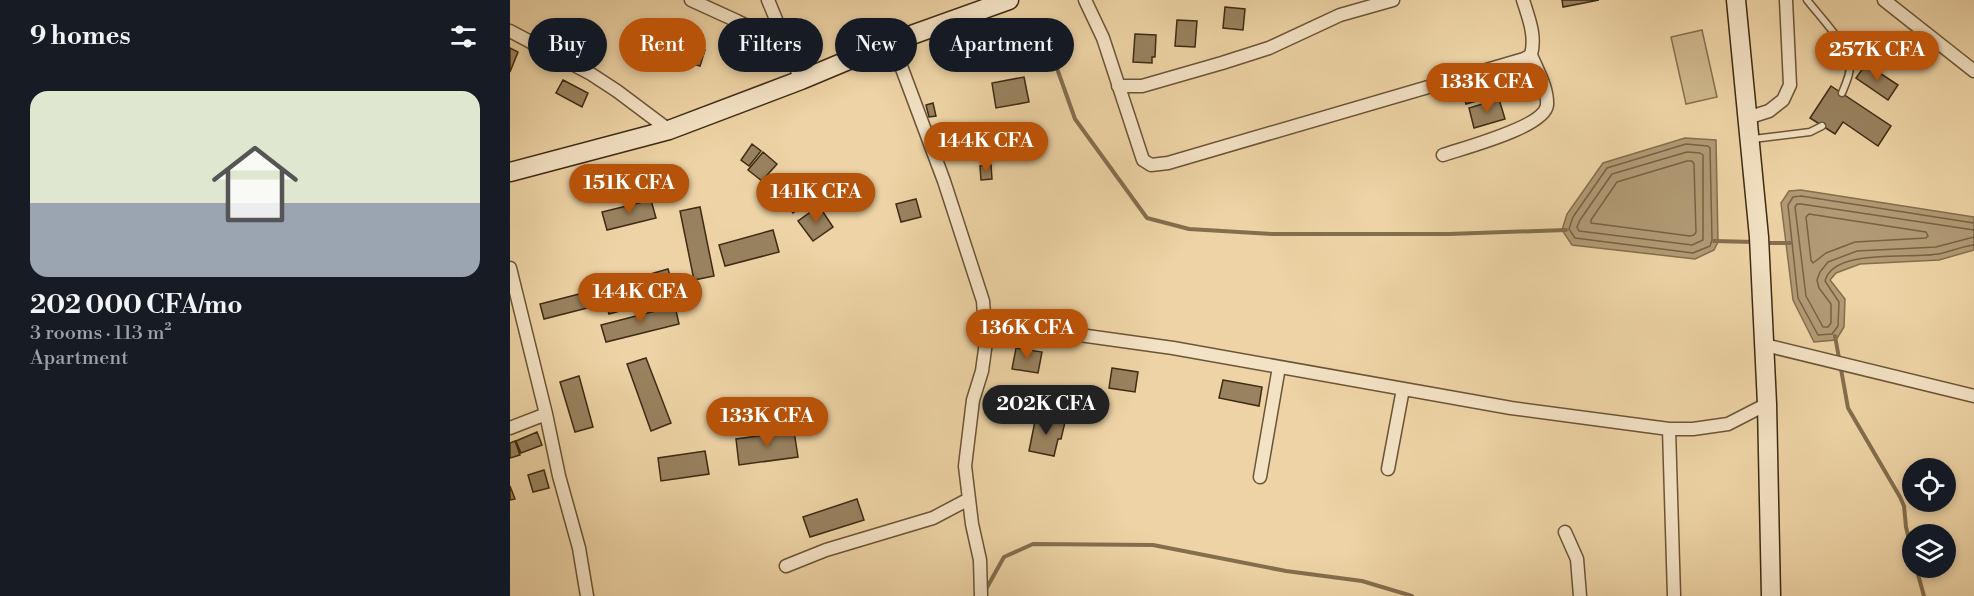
<!DOCTYPE html>
<html lang="en">
<head>
<meta charset="utf-8">
<style>
  :root { --surface:#171b24; --page:#20242c; --text:#f1f3f6; --muted:#9ea1a6; --line:#363941; --accent:#b45309 }
  body { margin:0; font-family:"Libre Bodoni",serif; background:var(--page); color:var(--text); height:100vh; display:flex; flex-direction:column; font-size:22px; white-space:nowrap }
  * { box-sizing:border-box; margin:0 }
  p { font-size:20px; color:var(--muted) }
  .icon { flex:none; width:33px; height:33px; fill:none; stroke:currentColor; stroke-width:2; stroke-linecap:round; stroke-linejoin:round }
  .map { position:relative; flex:1; overflow:hidden }
  .side { display:flex; flex-direction:column; background:var(--surface); width:510px }
  .side>* { flex:none }
  .banner { position:absolute; left:18px; top:18px; width:570px; height:54px; display:flex; gap:12px }
  .buttons { position:absolute; left:1392px; top:458px; display:grid; gap:12px }
  .buttons a { display:grid; place-items:center; width:54px; height:54px; border-radius:50%; background:var(--surface); box-shadow:0 3px 9px #0003; font-size:30px }
  .price { position:absolute; translate:-50% -51px; padding:0 14px; border-radius:21px; background:var(--accent); color:#fff; font-size:20px; line-height:39px; filter:drop-shadow(0 2px 3px #0008) }
  .price::after { content:''; position:absolute; left:50%; top:36px; width:18px; height:14px; margin-left:-9px; background:inherit; clip-path:polygon(0 0,100% 0,50% 100%) }
  .price.active { background:#222; color:#fff }
  ul { padding:0; list-style:none }
  li { display:grid; align-content:center; gap:12px; height:318px; padding:0 30px }
  li+li { border-top:2px solid var(--line) }
  li span { display:grid; place-items:center; height:186px; border-radius:18px; color:#555 }
  li>.icon { margin-inline-start:auto }
  span .icon { width:108px; height:108px; fill:#fffc; stroke-width:1 }
  li b { font-size:26px }
  h2 { display:flex; justify-content:space-between; align-items:center; height:72px; padding:0 30px; font-size:26px }
  .tag { padding:0 21px; border-radius:27px; background:var(--surface); box-shadow:0 3px 9px #0003; font-size:21px; line-height:54px }
  .tag.active { background:var(--accent); color:#fff }
  main { display:flex; flex:1; min-height:0 }
  .map>svg:first-child { display:block }
  .green { fill:#cfb68c; stroke:#867050; stroke-width:1.5 }
  .water { fill:#b19a74; stroke:#836e4e; stroke-width:1.5 }
  .lines { fill:none; stroke-linecap:round; stroke-linejoin:round }
  .shore { stroke:#776244; stroke-width:1.5 }
  .stream { stroke:#836e4e; stroke-width:4 }
  .building { fill:#99825f; stroke:#3d2b14; stroke-width:1.5 }
  .lane-casing { stroke:#695538; stroke-width:9 }
  .street-casing { stroke:#695538; stroke-width:15 }
  .secondary-casing { stroke:#3d2b14; stroke-width:21 }
  .lane { stroke:#f3e2c4; stroke-width:6 }
  .street { stroke:#f3e2c4; stroke-width:12 }
  .secondary { stroke:#f3e2c4; stroke-width:18 }
</style>
</head>
<body>
<main>
<section class="side">
<h2>9 homes<svg class="icon" aria-label="filters" viewBox="0 0 24 24"><path d="M4 7h16M4 17h16"/><circle cx="9" cy="7" r="2"/><circle cx="15" cy="17" r="2"/></svg></h2>
<ul>
<li><span style="background:linear-gradient(#dfe7d0 60%,#9aa5b1 0)"><svg class="icon" aria-label="home" viewBox="0 0 24 24"><path d="M3 11l9-7 9 7M6 9v11h12V9"/></svg></span><div><b>202 000 CFA/mo</b><p>3 rooms · 113 m²</p><p>Apartment</p></div></li>
</ul>
</section>
<div class="map">
<svg width="1464" height="596" viewBox="0 0 1464 596">
  <rect width="100%" height="100%" fill="#edd3a5"/>
  <filter id="stains"><feTurbulence type="fractalNoise" baseFrequency=".00333" numOctaves="4"/><feColorMatrix values="0 0 0 0 .2 0 0 0 0 .09 0 0 0 0 .02 0 0 0 .5 -.17"/></filter>
  <radialGradient id="worn" r=".72"><stop offset=".6" stop-color="#630" stop-opacity="0"/><stop offset="1" stop-color="#630" stop-opacity=".3"/></radialGradient>
  <path class="green" d="M1192,30L1207,97L1176,104L1161,37Z"/>
  <path class="water" d="M1175,138L1206,140L1208,242L1204,250L1185,259L1062,245L1052,230L1057,214L1093,163Z
    M1291,190L1464,217V250L1429,260L1350,264L1326,273L1320,280L1335,299L1334,327L1326,340L1304,342L1283,300L1271,203L1279,191Z"/>
  <g class="lines">
    <path class="shore" d="M1176,144L1198,146L1200,148L1202,240L1200,246L1183,253L1065,238L1059,229L1063,217L1097,168Z
      M1177,152L1190,153L1193,155V240L1182,245L1069,231L1067,227L1070,220L1102,174Z
      M1177,161H1182L1184,164L1186,232L1184,235L1180,236L1081,223V220L1107,182Z
      M1299,214L1416,232L1418,236L1416,238L1345,242L1316,253L1303,263L1301,260L1296,217Z
      M1464,223L1291,196L1283,197L1278,205L1288,298L1308,335L1322,334L1328,326L1329,302L1315,281C1323,248 1401,259 1428,254C1440,252 1452,246 1464,245
      M1464,230L1291,204H1287L1285,207L1296,296L1313,327H1318L1321,323V304L1309,288L1307,280L1310,272L1318,262L1347,251L1426,247L1464,237"/>
    <path class="stream" d="M539,46L565,119L637,218L679,229L762,234H939L1056,230
      M1204,241L1244,242
      M1255,243H1280
      M1325,336L1338,408L1390,497L1394,506L1396,527L1402,552
      M1406,567L1414,596
      M475,591L494,557L523,544L643,545L776,571L852,581L902,596"/>
  </g>
  <path class="building" d="M1052,0H1089L1053,7Z
    M715,7L735,9L733,30L713,28Z
    M667,20L687,21L685,47L665,46Z
    M625,34L646,35L645,57H642V63L623,62Z
    M170,43L195,50L190,66L165,58Z
    M0,48L8,52L0,72Z
    M1356,64L1388,85L1378,100L1346,78Z
    M1012,67L1018,87L987,96L981,76Z
    M514,77L519,102L486,108L482,83Z
    M979,77L984,96L956,104L951,85Z
    M53,80L78,93L72,107L46,93Z
    M1321,86L1381,126L1368,146L1333,122L1325,134L1300,118Z
    M989,99L995,119L964,128L959,108Z
    M423,103L426,116L419,117L416,105Z
    M242,144L251,151L239,166L231,160Z
    M253,152L267,164L252,181L238,170Z
    M481,165L482,179L471,180L470,166Z
    M287,175L304,197L283,213L269,195L272,192L269,189Z
    M406,199L411,217L391,222L386,204Z
    M141,200L146,218L97,230L92,212Z
    M309,206L323,227L303,241L288,221Z
    M190,207L204,276L184,280L170,211Z
    M263,230L269,252L215,266L209,245Z
    M158,269L163,286L120,298L116,281Z
    M85,290L89,305L34,319L30,304Z
    M113,294L117,309L99,314L95,299Z
    M165,306L169,324L96,342L91,325Z
    M506,348L532,352L528,373L502,369Z
    M136,358L161,423L141,431L117,364Z
    M602,368L628,372L625,392L599,388Z
    M69,376L83,427L65,432L50,382Z
    M713,380L752,387L749,406L709,398Z
    M526,416L555,422L551,439H548L544,456L519,451Z
    M284,431L288,457L229,465L226,439Z
    M27,432L32,445L11,453L6,441Z
    M5,441L10,455L0,458V443Z
    M195,451L199,474L151,481L148,458Z
    M34,470L39,488L23,492L18,475Z
    M0,486L5,499L0,500Z
    M347,499L354,520L300,537L293,517Z"/>
  <g class="lines">
    <defs>
      <path id="lane" d="M1297,0C1307,13 1339,47 1340,62C1341,73 1336,83 1332,93
        M1243,139L1300,132L1312,126"/>
      <path id="street" d="M181,0L227,21L275,45
        M258,0L291,80
        M575,0L593,38L633,160L641,165L658,163L1014,59L1021,55C1026,36 1019,19 1013,0
        M1374,0L1464,71
        M0,31L81,74L107,91L159,130
        M382,42L434,181L473,301L476,342L472,371L463,400L455,466L462,524L470,560L471,596
        M608,86H632L712,63L759,48L830,15L883,0
        M1237,118L1259,111L1273,100L1280,85L1276,0
        M933,155C953,148 1035,127 1037,105C1038,88 1027,70 1021,55
        M0,268L36,414L49,476L69,548L77,596
        M476,322L663,348L1001,408L1159,429H1183L1218,424L1257,404
        M1255,345L1464,396
        M0,428L36,414
        M1159,429L1164,596
        M878,469L893,389
        M750,477L769,367
        M1055,532L1067,559L1070,596
        M276,566L316,550L423,518L459,499"/>
      <path id="secondary" d="M1226,0L1249,237L1257,404L1261,596
        M0,172L159,130L291,80L382,42L499,0"/>
    </defs>
    <use href="#lane" class="lane-casing"/>
    <use href="#street" class="street-casing"/>
    <use href="#secondary" class="secondary-casing"/>
    <use href="#lane" class="lane"/>
    <use href="#street" class="street"/>
    <use href="#secondary" class="secondary"/>
  </g>
  <rect width="100%" height="100%" filter="url(#stains)"/>
  <rect width="100%" height="100%" fill="url(#worn)"/>
</svg>
<div class="buttons">
<a><svg class="icon" aria-label="locate" viewBox="0 0 24 24"><circle cx="12" cy="12" r="6"/><path d="M12 2v4M12 18v4M2 12h4M18 12h4"/></svg></a>
<a><svg class="icon" aria-label="layers" viewBox="0 0 24 24"><path d="M12 4l9 5-9 5-9-5zM3 14l9 5 9-5"/></svg></a>
</div>
<b class="price" style="left:1367px;top:82px">257K CFA</b>
<b class="price" style="left:977px;top:114px">133K CFA</b>
<b class="price" style="left:476px;top:173px">144K CFA</b>
<b class="price" style="left:119px;top:215px">151K CFA</b>
<b class="price" style="left:306px;top:224px">141K CFA</b>
<b class="price" style="left:130px;top:324px">144K CFA</b>
<b class="price" style="left:517px;top:360px">136K CFA</b>
<b class="price active" style="left:536px;top:436px">202K CFA</b>
<b class="price" style="left:257px;top:448px">133K CFA</b>
<div class="banner">
<a class="tag">Buy</a>
<a class="tag active">Rent</a>
<a class="tag">Filters</a>
<a class="tag">New</a>
<a class="tag">Apartment</a>
</div>
</div>
</main>
</body>
</html>
